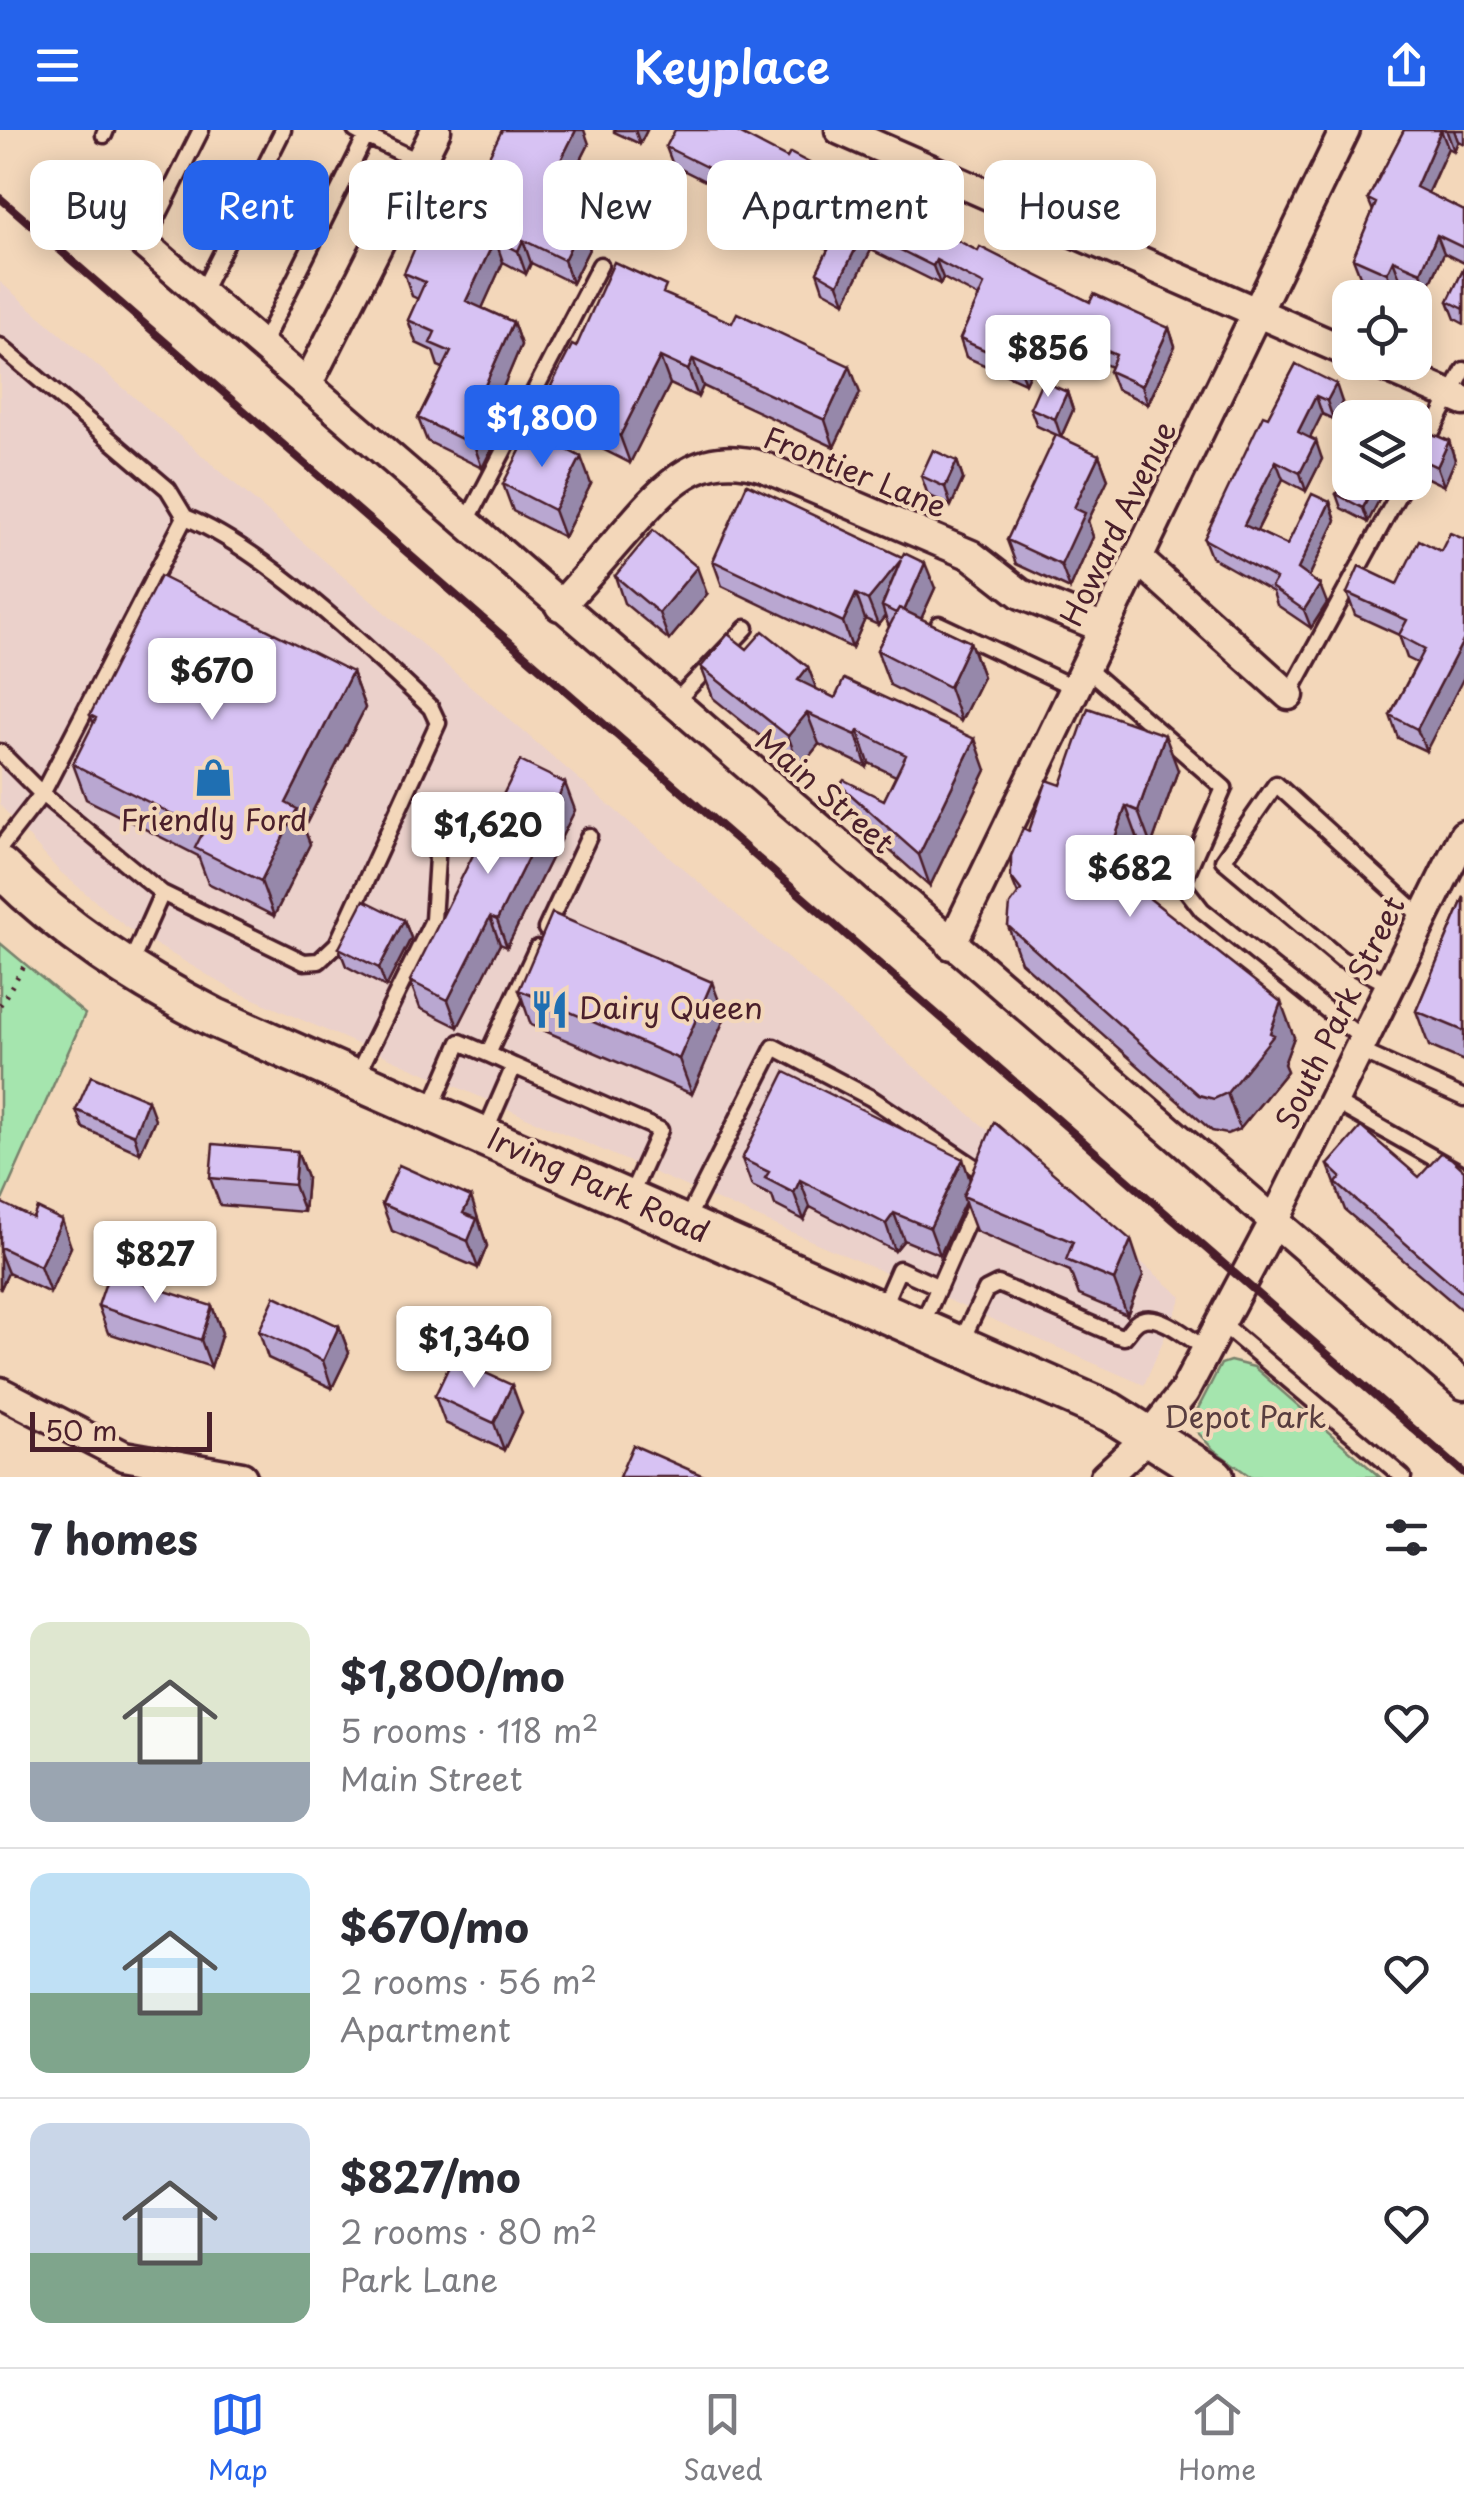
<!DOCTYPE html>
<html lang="en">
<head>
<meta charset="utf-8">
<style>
  :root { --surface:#fff; --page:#f2f2f3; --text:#2b2b33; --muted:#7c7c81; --line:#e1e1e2; --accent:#2563eb }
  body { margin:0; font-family:"Playpen Sans",sans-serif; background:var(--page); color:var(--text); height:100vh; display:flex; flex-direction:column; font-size:38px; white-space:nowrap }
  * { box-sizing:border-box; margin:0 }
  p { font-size:32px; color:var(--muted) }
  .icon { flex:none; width:55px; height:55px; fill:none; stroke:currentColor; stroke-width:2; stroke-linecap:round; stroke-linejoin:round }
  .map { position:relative; height:1347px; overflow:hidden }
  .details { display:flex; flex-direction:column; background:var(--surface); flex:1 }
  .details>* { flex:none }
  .banner { position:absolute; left:30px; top:30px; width:1405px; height:90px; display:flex; gap:20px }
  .buttons { position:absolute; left:1332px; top:150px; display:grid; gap:20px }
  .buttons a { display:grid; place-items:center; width:100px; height:100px; border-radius:20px; background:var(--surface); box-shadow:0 5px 25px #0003; font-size:50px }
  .scale { position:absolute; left:30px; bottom:25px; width:182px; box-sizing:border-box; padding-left:10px; border:5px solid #4a1f2b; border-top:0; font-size:28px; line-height:35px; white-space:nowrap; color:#4a1f2b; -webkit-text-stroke:8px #f3d7ba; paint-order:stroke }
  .price { position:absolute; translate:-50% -85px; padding:0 22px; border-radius:10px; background:#fff; color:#222; font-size:32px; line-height:65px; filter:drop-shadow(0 2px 5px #0008) }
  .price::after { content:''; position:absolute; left:50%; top:60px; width:30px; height:22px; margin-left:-15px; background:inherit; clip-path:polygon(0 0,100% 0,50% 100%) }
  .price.on { background:var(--accent); color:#fff }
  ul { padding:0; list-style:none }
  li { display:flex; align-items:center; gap:30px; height:250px; padding:0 30px }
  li+li { border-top:2px solid var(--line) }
  li span { display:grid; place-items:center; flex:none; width:280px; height:200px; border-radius:20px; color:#555 }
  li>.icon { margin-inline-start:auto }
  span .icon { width:120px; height:120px; fill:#fffc; stroke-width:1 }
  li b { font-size:42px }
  h2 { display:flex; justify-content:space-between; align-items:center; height:120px; padding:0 30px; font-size:42px }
  .chip { padding:0 35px; border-radius:20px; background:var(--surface); box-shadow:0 5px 25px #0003; font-size:35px; line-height:90px }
  .chip.on { background:var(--accent); color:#fff }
  header { display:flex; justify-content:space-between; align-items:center; height:130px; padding:0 30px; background:var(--accent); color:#fff; font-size:45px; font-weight:600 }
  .dock { display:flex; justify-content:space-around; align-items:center; height:140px; border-top:2px solid var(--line); background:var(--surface); font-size:28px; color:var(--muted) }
  .dock a { display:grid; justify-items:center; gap:5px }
  .dock .on { color:var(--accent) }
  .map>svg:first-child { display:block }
  .built { fill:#ebd1cb }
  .green { fill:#a5e5ae; stroke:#78826c; stroke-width:2.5 }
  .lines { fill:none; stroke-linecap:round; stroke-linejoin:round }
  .service-casing { stroke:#4a1f2b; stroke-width:21 }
  .minor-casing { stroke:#4a1f2b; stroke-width:35 }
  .secondary-casing { stroke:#4a1f2b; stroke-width:45 }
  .path { stroke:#4a1f2b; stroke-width:5; stroke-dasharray:2.5 8; stroke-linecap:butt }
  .service { stroke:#f3d7ba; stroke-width:14 }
  .minor { stroke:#f3d7ba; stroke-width:28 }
  .secondary { stroke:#f3d7ba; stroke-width:38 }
  .rail { stroke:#4a1f2b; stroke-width:8 }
  .wall { fill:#b9a7d1; stroke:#4a1f2b; stroke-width:2.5 }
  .shaded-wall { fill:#9688aa; stroke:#4a1f2b; stroke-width:2.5 }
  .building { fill:#d7c2f3; stroke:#4a1f2b; stroke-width:2.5 }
  .labels { text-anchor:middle; stroke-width:8; stroke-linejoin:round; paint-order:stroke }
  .street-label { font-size:30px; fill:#4a1f2b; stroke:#f3d7ba }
  .poi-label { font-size:30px; fill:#4a1f2b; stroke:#f3d7ba }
  .park-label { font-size:30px; fill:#583d3f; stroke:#f3d7ba }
</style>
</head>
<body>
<header><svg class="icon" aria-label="menu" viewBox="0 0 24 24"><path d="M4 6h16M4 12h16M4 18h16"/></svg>Keyplace<svg class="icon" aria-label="share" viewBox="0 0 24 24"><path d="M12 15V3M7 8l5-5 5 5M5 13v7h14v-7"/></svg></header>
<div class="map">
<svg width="1464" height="1347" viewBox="0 0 1464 1347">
  <rect width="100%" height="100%" fill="#f3d7ba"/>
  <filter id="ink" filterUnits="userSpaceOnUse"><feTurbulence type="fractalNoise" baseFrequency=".01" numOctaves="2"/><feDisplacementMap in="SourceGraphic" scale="20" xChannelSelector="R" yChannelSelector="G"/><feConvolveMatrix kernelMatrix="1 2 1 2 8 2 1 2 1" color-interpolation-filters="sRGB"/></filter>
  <g filter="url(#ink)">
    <path class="built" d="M0,152L1182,1167L1144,1255L233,860L126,797L58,740L0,675Z"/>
    <path class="green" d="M0,813L85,884L0,1075Z
      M1230,1231L1254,1237L1380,1347H1251L1214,1320L1190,1294L1221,1234Z"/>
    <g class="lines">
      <defs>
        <path id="service" d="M104,5L106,0
          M366,6L420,32
          M144,114L201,0
          M202,162L283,0
          M262,215L366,6L355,0
          M0,216L168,359L185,387L42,664L0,718
          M1415,334L1464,240
          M466,393L600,135
          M939,494L1075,558
          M1085,537L1224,658L1182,754L1202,780L1364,910
          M1289,565L1405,352
          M674,573L746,498
          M0,622L42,664L162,763L130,835
          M162,763L304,832L319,831L337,814L438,593L431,578C369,519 263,418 185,387
          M546,799L589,706
          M1390,855L1341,829L1223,730L1276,654L1423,788
          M1358,920L1464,968
          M514,936L660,1000L629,1069
          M355,949L433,790L437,727
          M1333,971L1464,1045
          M430,981L460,912L488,924L537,818
          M484,1005L514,936L488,924
          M685,1093L774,917L871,968L988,1046
          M881,1180L899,1139L939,1157
          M1221,1193L1403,1347
          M921,1197L977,1070
          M961,1212L986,1160L998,1154L1116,1205L1124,1207C1130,1201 1133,1193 1141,1190C1160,1182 1191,1210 1207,1220"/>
        <path id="minor" d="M840,0L1350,223
          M144,114L1464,1255
          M1373,232L1464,271
          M308,253L436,0
          M1138,429L1289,565
          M560,476C583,451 605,425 627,400C666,355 700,316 764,337L971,425L1021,464L1104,498
          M951,815L1345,0
          M0,1262L124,1326L242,1347
          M1105,1347L1149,1306L1184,1262L1275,1090L1464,705"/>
        <path id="secondary" d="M0,737C64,801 135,847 215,888L1110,1282L1214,1347"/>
      </defs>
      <use href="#service" class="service-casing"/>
      <use href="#minor" class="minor-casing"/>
      <use href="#secondary" class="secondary-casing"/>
      <path class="path" d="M0,875L26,833"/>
      <use href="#service" class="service"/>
      <use href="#minor" class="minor"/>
      <use href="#secondary" class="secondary"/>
      <path class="rail" d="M0,68L1464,1343"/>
    </g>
    <path class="wall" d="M614,0H647L640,14L614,2Z
      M1404,0H1464V14L1458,11L1454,21L1448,18L1428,63L1464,81V133L1444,123L1427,160L1400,148L1394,161L1360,146L1353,128L1373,81L1368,69Z
      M589,14L569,54L595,66L604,89L572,153L531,133L526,144L503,132L482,178L513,192L521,215L491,286L498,306L482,338L427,311L418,288L443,238L438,236L433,221L416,213L408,190L418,169L412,166L404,143Z
      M666,17L787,28L978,121L1090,172L1169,198L1175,216L1148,274L1116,259L1109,241L1111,237L1055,213L1054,217L1044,212L1025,253L966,227L960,209L979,167L943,148L940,154L871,120L845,172L823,160L817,142L828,120L790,101L785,111L765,100L759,83L761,79L673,35Z
      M1464,138V194L1455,189L1448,171Z
      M670,166L860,263L834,317L703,256L698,267L670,254L630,333L555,295L545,268L576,217Z
      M1296,234L1342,272L1333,289L1322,284L1310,308L1322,329L1306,361L1283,349L1257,401L1287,415L1330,372L1336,390L1309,447L1327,473L1311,498L1277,475L1273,462L1211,427L1204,409Z
      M1067,262L1073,280L1061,307L1037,296L1030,278Z
      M1449,311L1455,330L1444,356L1421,345L1415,325Z
      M1099,325L1108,349L1088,391L1093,407L1070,459L1016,434L1007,410Z
      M957,331L963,349L951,376L928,365L921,346Z
      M1350,352H1388L1368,392L1341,378L1336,364Z
      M503,354H591L564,407L513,381Z
      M1441,421L1426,621L1398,608L1390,585L1417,533L1407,528L1399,505L1355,485L1347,463L1397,454Z
      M713,431L935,458L921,489L970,512L983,547L961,591L890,555L877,520L889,497L885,486L878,495L865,489L852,518L722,456Z
      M615,446L707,464L669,510L624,473Z
      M747,519L808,537L816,559L986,640L930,756L852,687L840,655L884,670L896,646L869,633L867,637L819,614L800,638L713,568L701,537Z
      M352,542L365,578L304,698L310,714L274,786L208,753L198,726L86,669L73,634L94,594L90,585Z
      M1178,640L1151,716L1139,712L1126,750L1294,907L1284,934L1287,941L1240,999L1227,1004L1212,1001L1021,832L1008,796L1018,764L1011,747L1029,701L1061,655Z
      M575,680L507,817L500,814L458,897L420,878L410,851Z
      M1464,767V931L1429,916L1416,881Z
      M404,790L411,808L386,857L346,836L339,818Z
      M519,860L725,887L692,964L531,895Z
      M76,980L155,989L140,1023L83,998Z
      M297,1021L307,1048L304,1082L220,1075L210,1048Z
      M742,1029L970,1049L1143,1146L1127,1185L1079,1165L1070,1141L976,1101L965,1072L940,1125L904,1110L895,1121L810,1077L804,1090L775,1075L772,1066L752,1056Z
      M1328,1035L1419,1047L1464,1040V1182L1345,1080Z
      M0,1072L71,1117L50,1163L8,1143L0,1160Z
      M382,1074L480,1094V1095L487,1116L478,1138L392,1101Z
      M98,1176H212L222,1203L211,1237L108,1203Z
      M339,1196L349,1223L332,1258L268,1228L259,1201Z
      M435,1266L522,1282L504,1320L445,1293Z"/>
    <path class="shaded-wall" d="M576,0H584L589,14L561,69L553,46Z
      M635,0H647L640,14Z
      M1441,0L1448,18L1422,75L1416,57Z
      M1448,0H1454L1458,11L1454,21L1447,2Z
      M595,66L604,89L572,153L564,130Z
      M784,83L790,101L785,111L779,93Z
      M864,102L871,120L845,172L838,154Z
      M1437,105L1444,123L1427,160L1421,142Z
      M495,109L503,132L475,194L466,171Z
      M523,110L531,133L526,144L518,121Z
      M936,130L943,148L940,154L933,136Z
      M1393,130L1400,148L1394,161L1387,143Z
      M513,192L521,215L491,286L498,306L482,338L474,315L476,276Z
      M1037,194L1044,212L1025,253L1018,235Z
      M1049,195L1055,213L1054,217L1047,199Z
      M1169,198L1175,216L1148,274L1142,256Z
      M660,227L670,254L630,333L620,306Z
      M693,229L703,256L698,267L688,240Z
      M850,236L860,263L834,317L825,290Z
      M1336,254L1342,272L1333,289L1327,271Z
      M1067,262L1073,280L1061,307L1055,289Z
      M1316,266L1322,284L1304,320L1298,302Z
      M1316,311L1322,329L1306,361L1300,343Z
      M1449,311L1455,330L1444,356L1437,337Z
      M1099,325L1108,349L1088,391L1093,407L1070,459L1061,435L1074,378Z
      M581,327L591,354L564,407L554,380Z
      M957,331L963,349L951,376L945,357Z
      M1276,331L1283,349L1250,414L1244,395Z
      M1376,352H1388L1368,392L1363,378Z
      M1330,372L1336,390L1304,457L1298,439Z
      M901,430L882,476L885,486L878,495L868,470Z
      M925,433L935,458L911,511L902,486Z
      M697,437L707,464L669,510L659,483Z
      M1320,455L1327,473L1311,498L1304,480Z
      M856,464L865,489L852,518L843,492Z
      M1464,509V547L1426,621L1417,599Z
      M970,512L983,547L961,591L949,557Z
      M808,537L820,568L798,550Z
      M352,542L365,578L304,698L310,714L274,786L261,751L286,673Z
      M807,583L819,614L800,638L788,606Z
      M858,601L869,633L867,637L856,605Z
      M1165,605L1178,640L1151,716L1138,681Z
      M975,609L986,640L930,756L919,725Z
      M565,653L575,680L507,817L497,790Z
      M1126,676L1139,712L1119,770L1106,734Z
      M490,787L500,814L458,897L448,870Z
      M404,790L411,808L386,857L379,838Z
      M712,852L725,887L692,964L679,929Z
      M1281,872L1294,907L1284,934L1287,941L1240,999L1227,963L1270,903Z
      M148,970L155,989L140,1023L134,1005Z
      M297,1021L307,1048L304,1082L294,1055Z
      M963,1029L972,1056L963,1066L965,1072L940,1125L930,1098Z
      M800,1050L810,1077L804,1090L794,1063Z
      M471,1067L487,1116L478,1138L468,1111L463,1083Z
      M894,1083L904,1110L895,1121L886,1094Z
      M62,1090L71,1117L50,1163L40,1136Z
      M1131,1110L1143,1146L1127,1185L1114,1150Z
      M0,1123L8,1143L0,1160Z
      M212,1176L222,1203L211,1237L201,1210Z
      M339,1196L349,1223L332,1258L323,1231Z
      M512,1255L522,1282L504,1320L494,1293Z"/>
    <path class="building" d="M502,0H576L553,46L595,66L564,130L523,110L518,121L495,109L466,171L513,192L476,276L490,283L474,315L418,288L451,222L430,213L435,202L408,190L425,152L404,143L420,106L444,117Z
      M675,0H733L787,28L790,23L978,121L980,117L1090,172L1094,164L1169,198L1142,256L1109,241L1116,225L1049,195L1047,199L1037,194L1018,235L960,209L984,155L936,130L933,136L864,102L838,154L817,142L834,108L784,83L779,93L759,83L767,67L666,17Z
      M1404,0H1441L1416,57L1464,81V118L1437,105L1421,142L1393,130L1387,143L1353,128L1376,73L1368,69Z
      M614,132L666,156L663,163L732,193L737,183L850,236L825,290L693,229L688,240L660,227L620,306L545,268L572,215L576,217Z
      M1464,138V179L1448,171Z
      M1296,234L1336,254L1327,271L1316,266L1298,302L1316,311L1300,343L1276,331L1244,395L1287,415L1312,364L1330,372L1298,439L1320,455L1304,480L1271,457L1276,449L1204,409L1263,285L1268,287Z
      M1042,251L1067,262L1055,289L1030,278Z
      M530,301L581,327L554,380L503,354Z
      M1428,302L1449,311L1437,337L1415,327Z
      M1056,305L1099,325L1074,378L1085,383L1061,435L1007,410Z
      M933,320L957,331L945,357L921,346Z
      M1348,342L1350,343V352H1376L1363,378L1336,364Z
      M747,354L902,427L904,423L925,433L904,481L899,478L896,483L882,476L901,430L868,470L856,464L843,492L713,431Z
      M653,400L697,437L659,483L615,446Z
      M1450,403L1464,409V509L1417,599L1390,585L1425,519L1399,505L1407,490L1347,463L1359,436L1397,454L1419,410L1441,421Z
      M160,446L352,542L286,673L297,679L261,751L195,718L204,700L73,634L96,588L90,585Z
      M899,478L970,512L949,557L877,520Z
      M763,501L808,537L798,550L835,568L844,549L975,609L919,725L840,655L844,650L884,670L906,625L858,601L856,605L807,583L788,606L701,537L728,504L747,519Z
      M1088,578L1165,605L1138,681L1126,676L1106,734L1281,872L1270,903L1274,905L1227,963L1214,969L1199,965L1008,796L1010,775L1021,760L1011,747V726L1023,698L1029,701L1047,650L1061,655Z
      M520,631L565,653L497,790L490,787L448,870L410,851Z
      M1464,767V901L1416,881Z
      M364,770L404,790L379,838L339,818Z
      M552,783L712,852L679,929L519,860Z
      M785,942L963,1029L930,1098L894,1083L886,1094L800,1050L794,1063L765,1048L769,1042L742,1029Z
      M91,946L148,970L134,1005L76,980Z
      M994,992L1131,1110L1114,1150L1066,1130L1073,1112L963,1066Z
      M1361,997L1419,1047L1441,1023L1452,1029L1464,1040V1164L1336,1053L1341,1047L1328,1035Z
      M213,1014L297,1021L294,1055L210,1048Z
      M399,1035L471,1067L463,1083L477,1089L468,1111L382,1074Z
      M0,1072L33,1088L37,1078L62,1090L40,1136L0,1117Z
      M109,1143L212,1176L201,1210L98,1176Z
      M275,1166L339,1196L323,1231L259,1201Z
      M453,1228L512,1255L494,1293L435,1266Z
      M633,1315L706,1347H619Z"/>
  </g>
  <defs>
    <symbol id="shop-bare" viewBox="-9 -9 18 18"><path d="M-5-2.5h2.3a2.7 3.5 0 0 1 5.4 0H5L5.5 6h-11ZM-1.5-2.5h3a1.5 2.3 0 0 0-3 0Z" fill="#1f6fb2" stroke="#f3d7ba" stroke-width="2.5" paint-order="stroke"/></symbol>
    <symbol id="restaurant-bare" viewBox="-9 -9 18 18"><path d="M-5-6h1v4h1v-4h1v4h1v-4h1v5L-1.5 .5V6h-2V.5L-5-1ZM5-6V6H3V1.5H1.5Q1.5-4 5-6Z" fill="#1f6fb2" stroke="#f3d7ba" stroke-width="2.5" paint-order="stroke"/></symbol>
  </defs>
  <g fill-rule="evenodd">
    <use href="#shop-bare" x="186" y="620" width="55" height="55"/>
    <use href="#restaurant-bare" x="522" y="852" width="55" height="55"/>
  </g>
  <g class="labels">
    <g class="street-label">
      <text transform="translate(855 343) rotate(22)" y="10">Frontier Lane</text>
      <text transform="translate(1119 394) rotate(-64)" y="10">Howard Avenue</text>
      <text transform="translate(824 662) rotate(41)" y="10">Main Street</text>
      <text transform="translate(1341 883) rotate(-64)" y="10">South Park Street</text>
      <text transform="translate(598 1056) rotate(24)" y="10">Irving Park Road</text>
    </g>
    <g class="poi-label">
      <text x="214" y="701">Friendly Ford</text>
      <text x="579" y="889" text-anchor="start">Dairy Queen</text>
    </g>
    <g class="park-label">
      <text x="1245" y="1298">Depot Park</text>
    </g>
  </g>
</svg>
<div class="buttons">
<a><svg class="icon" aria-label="locate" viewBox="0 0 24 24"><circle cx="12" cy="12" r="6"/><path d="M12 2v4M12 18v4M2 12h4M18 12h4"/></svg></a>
<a><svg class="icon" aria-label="layers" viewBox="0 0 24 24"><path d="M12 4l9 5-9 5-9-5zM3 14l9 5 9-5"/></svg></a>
</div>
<div class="scale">50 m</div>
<b class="price" style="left:1048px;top:270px">$856</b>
<b class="price on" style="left:542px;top:340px">$1,800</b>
<b class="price" style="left:212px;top:593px">$670</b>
<b class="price" style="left:488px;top:747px">$1,620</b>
<b class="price" style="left:1130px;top:790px">$682</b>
<b class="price" style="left:155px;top:1176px">$827</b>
<b class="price" style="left:474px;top:1261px">$1,340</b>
<div class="banner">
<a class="chip">Buy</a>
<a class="chip on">Rent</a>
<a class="chip">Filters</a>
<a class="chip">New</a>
<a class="chip">Apartment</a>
<a class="chip">House</a>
</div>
</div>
<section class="details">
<h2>7 homes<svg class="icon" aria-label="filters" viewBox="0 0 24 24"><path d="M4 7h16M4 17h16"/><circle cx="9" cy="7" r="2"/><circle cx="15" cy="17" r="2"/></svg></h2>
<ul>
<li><span style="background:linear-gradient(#dfe7d0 70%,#9aa5b1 0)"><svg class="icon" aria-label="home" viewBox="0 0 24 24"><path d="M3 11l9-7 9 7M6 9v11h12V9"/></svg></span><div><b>$1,800/mo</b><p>5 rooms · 118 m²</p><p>Main Street</p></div><svg class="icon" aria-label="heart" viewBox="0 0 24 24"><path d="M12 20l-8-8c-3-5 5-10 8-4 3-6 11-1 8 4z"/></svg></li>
<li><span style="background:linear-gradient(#bfe0f5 60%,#7fa58c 0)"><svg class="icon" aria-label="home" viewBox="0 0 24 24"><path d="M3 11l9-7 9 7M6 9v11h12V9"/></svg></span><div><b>$670/mo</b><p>2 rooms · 56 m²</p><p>Apartment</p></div><svg class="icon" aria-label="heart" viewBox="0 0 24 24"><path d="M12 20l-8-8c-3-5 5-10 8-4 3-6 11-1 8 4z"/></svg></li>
<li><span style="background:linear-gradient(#c9d6e8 65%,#7fa58c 0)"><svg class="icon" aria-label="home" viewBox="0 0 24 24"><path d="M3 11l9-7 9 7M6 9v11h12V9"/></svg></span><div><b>$827/mo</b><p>2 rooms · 80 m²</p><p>Park Lane</p></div><svg class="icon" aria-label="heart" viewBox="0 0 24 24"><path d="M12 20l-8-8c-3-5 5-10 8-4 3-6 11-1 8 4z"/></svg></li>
</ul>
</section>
<nav class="dock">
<a class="on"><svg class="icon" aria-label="map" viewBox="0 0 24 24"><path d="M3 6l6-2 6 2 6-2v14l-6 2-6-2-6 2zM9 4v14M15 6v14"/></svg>Map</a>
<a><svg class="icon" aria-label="saved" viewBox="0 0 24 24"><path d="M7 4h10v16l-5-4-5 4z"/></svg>Saved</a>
<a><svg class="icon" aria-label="home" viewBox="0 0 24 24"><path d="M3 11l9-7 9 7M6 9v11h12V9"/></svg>Home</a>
</nav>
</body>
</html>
